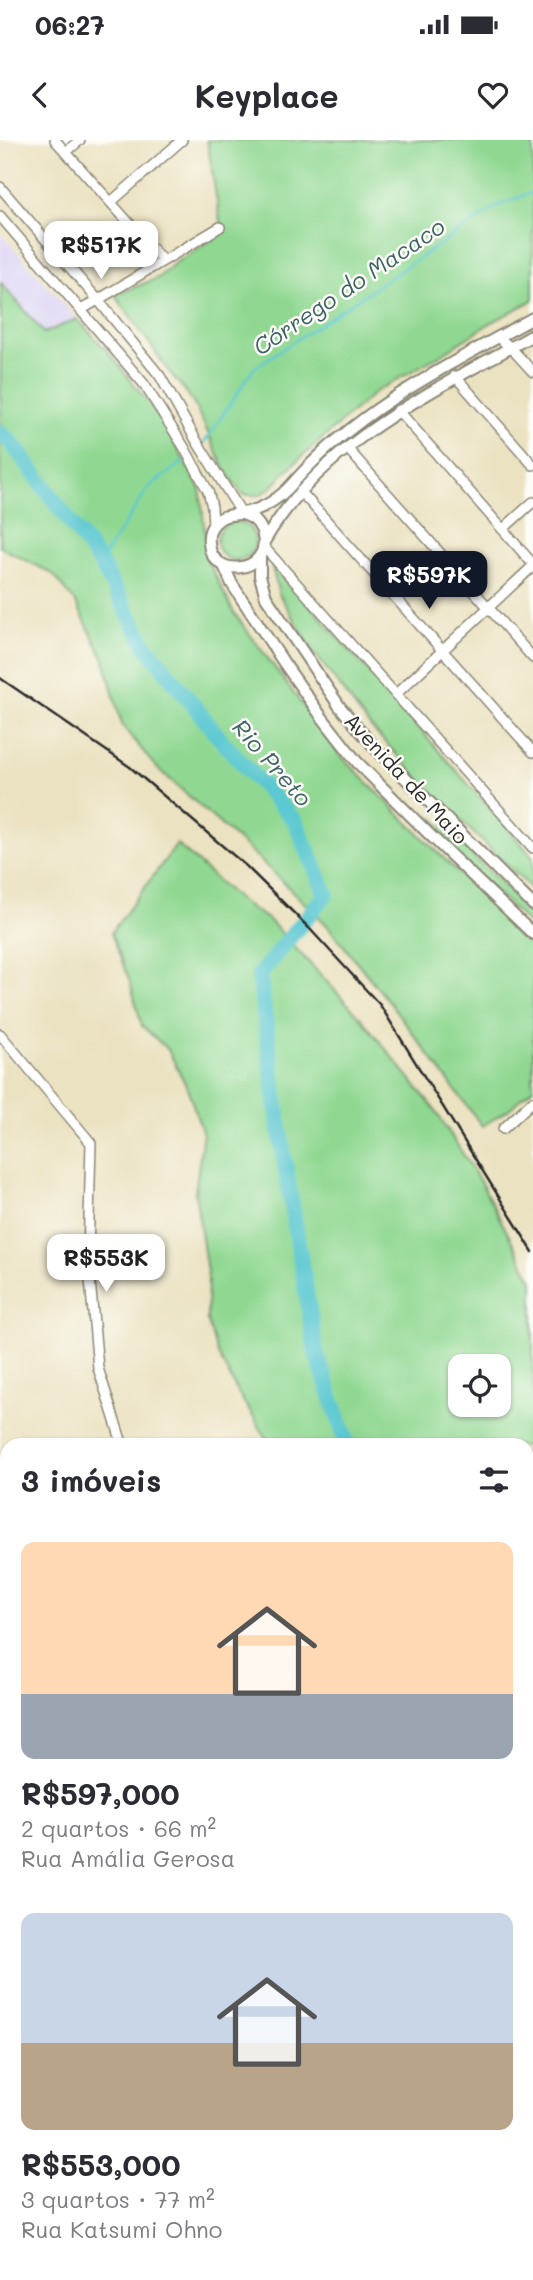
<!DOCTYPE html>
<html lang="pt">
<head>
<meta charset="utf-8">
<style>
  :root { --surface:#fff; --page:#f7f7f7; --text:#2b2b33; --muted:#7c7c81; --accent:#111827 }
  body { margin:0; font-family:Mali,sans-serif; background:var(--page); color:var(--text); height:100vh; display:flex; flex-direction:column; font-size:26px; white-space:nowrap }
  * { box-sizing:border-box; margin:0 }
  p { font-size:23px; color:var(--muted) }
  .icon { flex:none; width:38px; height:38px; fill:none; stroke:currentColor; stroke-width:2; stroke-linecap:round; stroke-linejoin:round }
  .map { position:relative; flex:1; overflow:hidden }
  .side { position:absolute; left:0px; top:1298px; width:534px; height:842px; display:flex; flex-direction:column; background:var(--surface); border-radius:21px 21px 0 0; box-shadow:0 2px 5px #0004 }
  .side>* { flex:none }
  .tools { position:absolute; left:448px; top:1214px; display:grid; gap:14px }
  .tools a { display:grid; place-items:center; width:63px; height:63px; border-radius:14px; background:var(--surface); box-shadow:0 2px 5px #0004; font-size:35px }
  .price { position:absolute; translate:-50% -60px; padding:0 16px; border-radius:14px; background:#fff; color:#222; font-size:23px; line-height:46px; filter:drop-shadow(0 2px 4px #0008) }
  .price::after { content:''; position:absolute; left:50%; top:42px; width:21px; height:16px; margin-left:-10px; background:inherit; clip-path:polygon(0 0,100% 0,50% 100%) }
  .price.on { background:var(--accent); color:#fff }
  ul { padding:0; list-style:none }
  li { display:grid; align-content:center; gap:14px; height:371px; padding:0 21px }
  li span { display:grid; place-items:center; height:217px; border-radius:14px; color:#555 }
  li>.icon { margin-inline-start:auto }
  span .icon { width:126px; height:126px; fill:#fffc; stroke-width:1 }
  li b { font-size:30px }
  h2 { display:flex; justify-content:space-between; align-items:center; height:84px; padding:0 21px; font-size:30px }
  .status { display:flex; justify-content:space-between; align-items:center; height:49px; padding:0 35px; background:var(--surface); direction:ltr }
  .status svg { height:19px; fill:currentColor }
  header { display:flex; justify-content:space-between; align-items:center; height:91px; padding:0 21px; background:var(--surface); font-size:32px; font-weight:800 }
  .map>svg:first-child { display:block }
  .built { fill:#ded5f5 }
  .industrial { fill:#c3c1db }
  .green { fill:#90d892; stroke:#5e825e; stroke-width:2; fill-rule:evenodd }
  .forest { fill:#74b87c; stroke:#507254; stroke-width:2 }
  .water { fill:#5bc8d1; stroke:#437a7e; stroke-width:2 }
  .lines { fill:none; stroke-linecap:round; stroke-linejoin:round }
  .stream { stroke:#5bc8d1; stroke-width:2.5 }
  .river { stroke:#5bc8d1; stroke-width:16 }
  .minor-casing { stroke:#8b8676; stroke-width:12 }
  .major-casing { stroke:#8b8676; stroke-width:14 }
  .minor { stroke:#fff; stroke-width:9 }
  .major { stroke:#fff; stroke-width:10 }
  .rail { stroke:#2b2b2b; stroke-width:2.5 }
  .labels { text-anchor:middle; stroke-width:5; stroke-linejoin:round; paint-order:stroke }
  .street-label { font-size:21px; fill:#2b2b2b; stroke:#fdfcf7 }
  .water-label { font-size:23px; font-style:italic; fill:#3c6265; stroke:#fdfcf7 }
</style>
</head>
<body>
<div class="status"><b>06:27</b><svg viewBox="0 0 49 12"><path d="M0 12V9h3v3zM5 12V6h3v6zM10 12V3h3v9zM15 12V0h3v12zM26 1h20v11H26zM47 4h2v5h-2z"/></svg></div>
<header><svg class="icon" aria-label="back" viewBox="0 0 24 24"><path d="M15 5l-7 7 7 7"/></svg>Keyplace<svg class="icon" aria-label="heart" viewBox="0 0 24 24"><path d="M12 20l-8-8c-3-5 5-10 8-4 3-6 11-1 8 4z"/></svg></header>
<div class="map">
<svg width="533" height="2140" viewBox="0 0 533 2140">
  <rect width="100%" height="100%" fill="#fdfcf7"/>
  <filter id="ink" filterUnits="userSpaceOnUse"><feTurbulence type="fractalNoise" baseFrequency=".0143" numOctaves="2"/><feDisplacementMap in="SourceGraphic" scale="14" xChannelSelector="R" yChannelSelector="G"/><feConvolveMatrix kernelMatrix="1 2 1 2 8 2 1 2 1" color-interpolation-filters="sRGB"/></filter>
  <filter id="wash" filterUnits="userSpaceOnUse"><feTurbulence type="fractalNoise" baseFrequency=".00686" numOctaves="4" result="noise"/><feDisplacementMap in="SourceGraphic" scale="28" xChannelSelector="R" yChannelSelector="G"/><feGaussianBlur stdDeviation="1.57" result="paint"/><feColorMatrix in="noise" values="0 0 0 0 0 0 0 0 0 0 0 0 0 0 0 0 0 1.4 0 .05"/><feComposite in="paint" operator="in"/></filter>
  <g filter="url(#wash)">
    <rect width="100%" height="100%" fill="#ebe2c1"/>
    <path class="built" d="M0,93L77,179L44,193L20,163L0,144Z"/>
    <path class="industrial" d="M533,1900V2014L527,2009V1910Z"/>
    <path class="green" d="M207,0H533V160L487,185L442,214L375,252L285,332L272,347L260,355H244C220,332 208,285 189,256C182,245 172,237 165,226C149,202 132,179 115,155L158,138L175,123L222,93Z
      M1,143L44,193L77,179L110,214L158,275L200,348L208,421L234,473L340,615L533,807V948L508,970L482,986L390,863L327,785L257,717L155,626L122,585L104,519L76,463L53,434L0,407Z
      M217 401a19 19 0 1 1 38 0a19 19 0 1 1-38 0Z
      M272,428L303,458L533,717V750L440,661L368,584L313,511L279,454Z
      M434,679L533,773V788L429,688Z
      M177,704L239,760L270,781L360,877L436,971L481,1043L533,1141V1900L527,1910V1306L271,1305L237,1251L217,1212L207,1180L208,1138L195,1052L203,994L187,947L168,910L142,886L130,842L111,793ZM460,1227H499V1265H460Z
      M158,2133H239L238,2140H159Z"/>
    <path class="forest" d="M0,1897H7V2016L0,2018Z"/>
    <path class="water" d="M239,2133H489L488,2140H238Z"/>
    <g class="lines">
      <path class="stream" d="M202,306L254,228L499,65L533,52
        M100,422L149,347L187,319
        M0,1978L7,1983"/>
      <path class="river" d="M0,293L11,302L100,422L146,506L222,601L295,681L326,754L259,835L283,1012L316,1212L348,1306"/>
    </g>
  </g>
  <g filter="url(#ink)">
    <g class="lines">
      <defs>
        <path id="minor" d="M55,0L163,121
          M66,12L80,0
          M0,47L98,160L160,236L196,300L242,374
          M111,62L182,0
          M0,76L144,244L184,307L208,351L212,367L213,386
          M81,170L220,87
          M498,197L511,208L533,232
          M455,236L533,325
          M398,270L533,424
          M347,308L533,518
          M301,352L533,612
          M503,389L533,362
          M263,406L533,708
          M396,554L533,426
          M0,894L91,1003L88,1117L98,1228L123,1306
          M503,989L533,961
          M0,1367L7,1375
          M0,1747L7,1746
          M0,1773L7,1776"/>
        <path id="major" d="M242,374C253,377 261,384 263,396C271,433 211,440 209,403C208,395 210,388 215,383C224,373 233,376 244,373C264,369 280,358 293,343C358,269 448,225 533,178
          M264,402C323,300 435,251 533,195
          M260,415V436L266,457L340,567L376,609L533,765
          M224,426L232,444L284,523L321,576L357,622L428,693L533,794
          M0,1680L7,1691
          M527,2021L533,2026
          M527,2046L533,2051
          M152,2133L153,2140
          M118,2140L121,2133"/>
      </defs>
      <use href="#minor" class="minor-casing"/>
      <use href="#major" class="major-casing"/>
      <use href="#minor" class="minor"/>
      <use href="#major" class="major"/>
      <path class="rail" d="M0,538L130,627L246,726L309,788L380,865L533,1112"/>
    </g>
  </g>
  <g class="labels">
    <g class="street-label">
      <text transform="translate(406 639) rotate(47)" y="7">Avenida de Maio</text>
    </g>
    <g class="water-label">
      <text transform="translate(349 147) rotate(-34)" y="8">Córrego do Macaco</text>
      <text transform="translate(272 623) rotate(49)" y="8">Rio Preto</text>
    </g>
  </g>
</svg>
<div class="tools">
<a><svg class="icon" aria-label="locate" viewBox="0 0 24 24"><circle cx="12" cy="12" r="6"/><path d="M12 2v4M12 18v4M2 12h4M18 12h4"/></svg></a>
</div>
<b class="price" style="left:101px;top:141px">R$517K</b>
<b class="price on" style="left:429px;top:471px">R$597K</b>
<b class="price" style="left:106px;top:1154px">R$553K</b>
<section class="side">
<h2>3 imóveis<svg class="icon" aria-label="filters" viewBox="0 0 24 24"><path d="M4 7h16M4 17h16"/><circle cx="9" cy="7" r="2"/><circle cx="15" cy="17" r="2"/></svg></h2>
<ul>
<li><span style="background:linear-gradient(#ffd9b3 70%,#9aa5b1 0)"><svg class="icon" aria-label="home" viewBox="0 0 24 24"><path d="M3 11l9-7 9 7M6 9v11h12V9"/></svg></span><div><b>R$597,000</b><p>2 quartos · 66 m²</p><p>Rua Amália Gerosa</p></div></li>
<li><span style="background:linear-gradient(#c9d6e8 60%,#b9a48a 0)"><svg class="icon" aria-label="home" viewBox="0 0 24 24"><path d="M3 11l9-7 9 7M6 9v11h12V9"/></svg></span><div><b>R$553,000</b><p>3 quartos · 77 m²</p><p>Rua Katsumi Ohno</p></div></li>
</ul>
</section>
</div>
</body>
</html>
